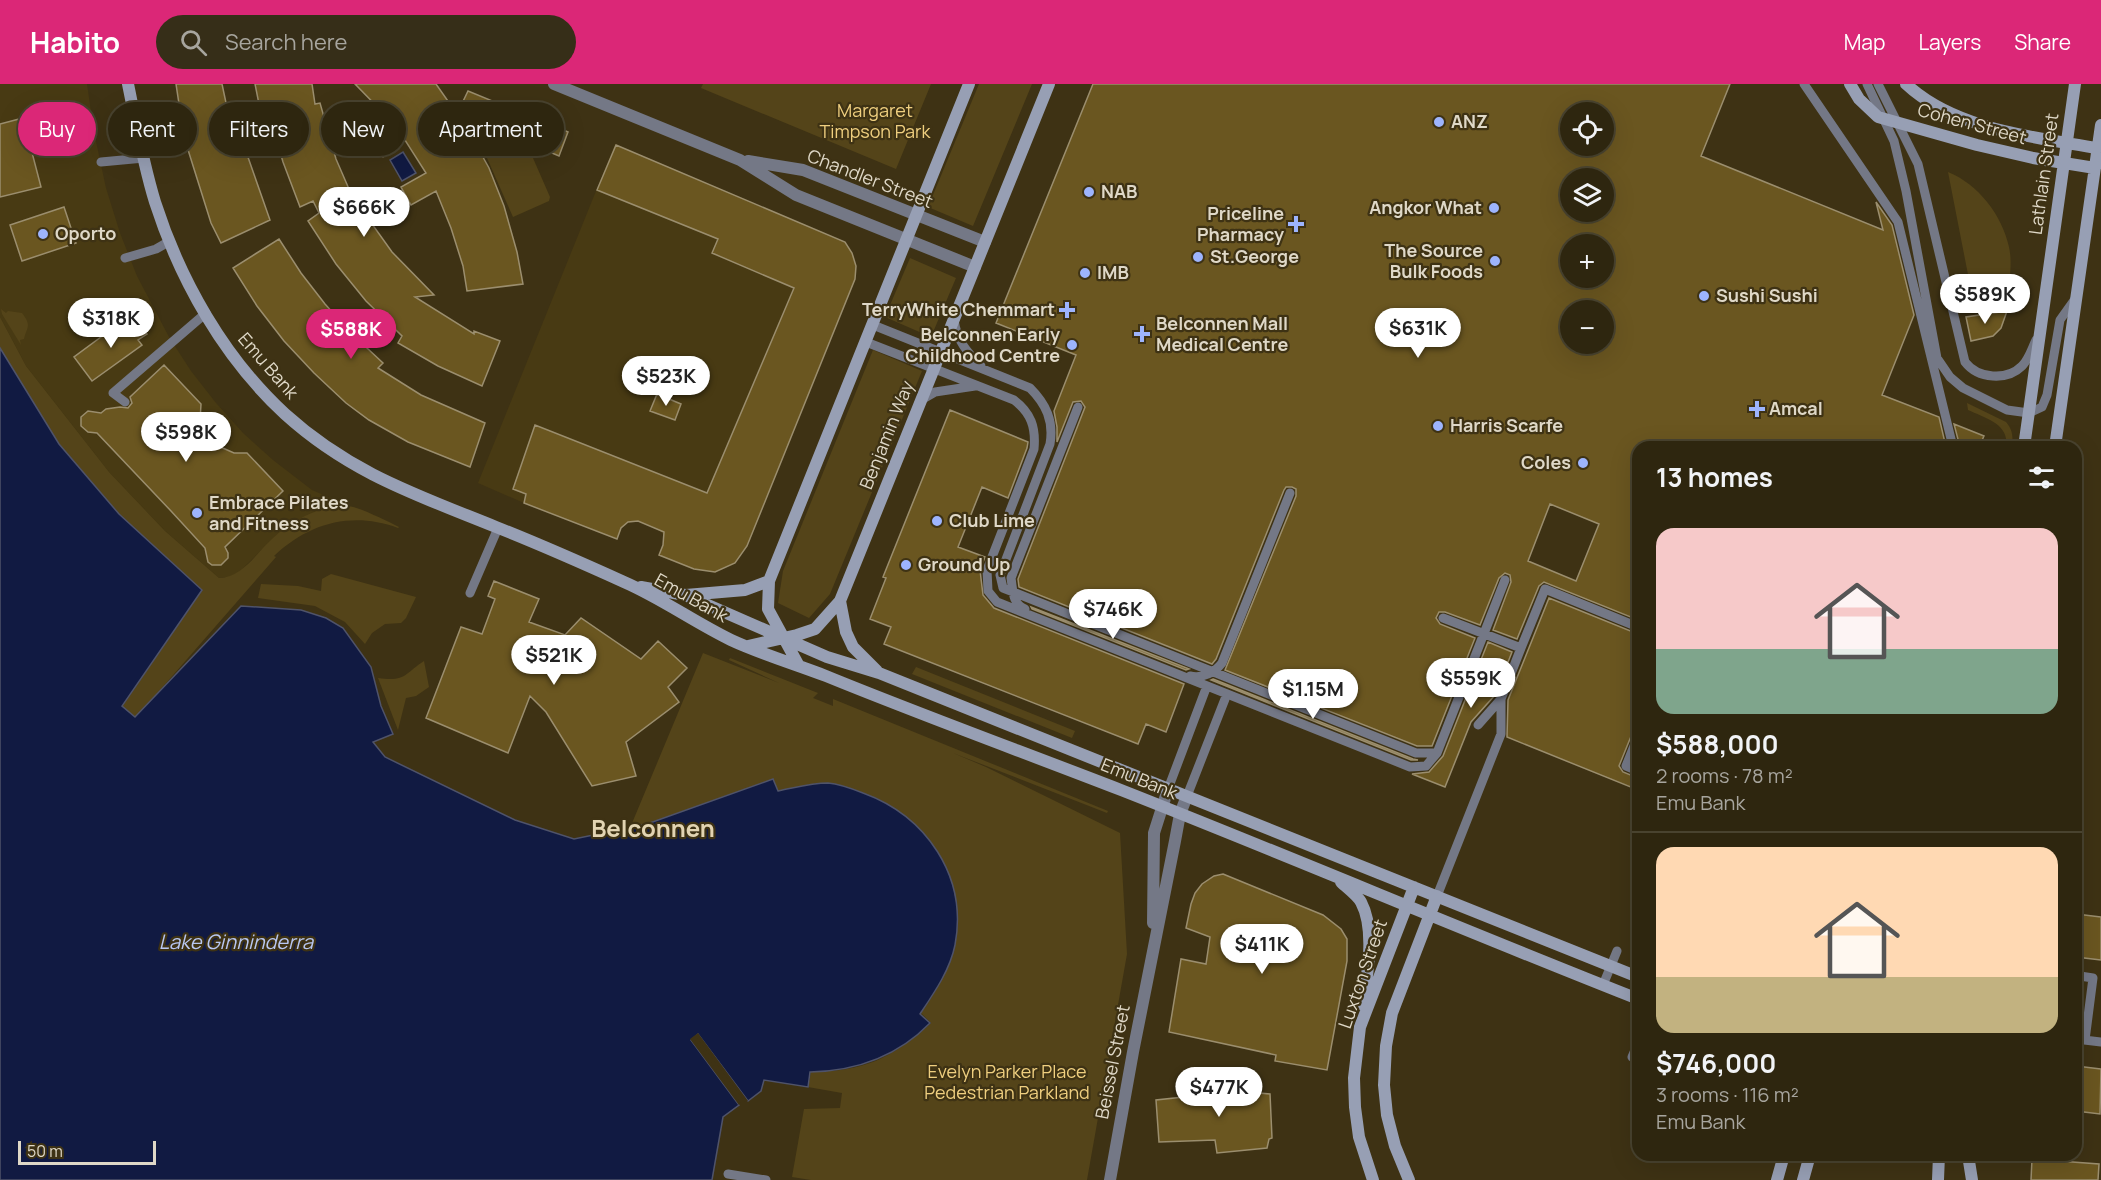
<!DOCTYPE html>
<html lang="en">
<head>
<meta charset="utf-8">
<style>
  :root { --surface:#2e260f; --page:#362e18; --text:#f1f3f6; --muted:#a7a59e; --line:#49432f; --accent:#db2777 }
  body { margin:0; font-family:Manrope,sans-serif; background:var(--page); color:var(--text); height:100vh; display:flex; flex-direction:column; font-size:22px; white-space:nowrap }
  * { box-sizing:border-box; margin:0 }
  p { font-size:20px; color:var(--muted) }
  .icon { flex:none; width:33px; height:33px; fill:none; stroke:currentColor; stroke-width:2; stroke-linecap:round; stroke-linejoin:round }
  .map { position:relative; flex:1; overflow:hidden }
  .sheet { position:absolute; left:1632px; top:357px; width:450px; height:720px; display:flex; flex-direction:column; background:var(--surface); border-radius:18px; box-shadow:0 6px 24px #0002,0 0 0 2px var(--line) }
  .sheet>* { flex:none }
  .guide { position:absolute; left:18px; top:18px; width:570px; height:54px; display:flex; gap:12px }
  .buttons { position:absolute; left:1560px; top:18px; display:grid; gap:12px }
  .buttons a { display:grid; place-items:center; width:54px; height:54px; border-radius:50%; background:var(--surface); box-shadow:0 6px 24px #0002,0 0 0 2px var(--line); font-size:30px }
  .scale { position:absolute; left:18px; bottom:15px; width:138px; box-sizing:border-box; padding-left:6px; border:3px solid #dfd8c7; border-top:0; font-size:16px; line-height:21px; white-space:nowrap; color:#dfd8c7; -webkit-text-stroke:4px #3e3214; paint-order:stroke }
  .price { position:absolute; translate:-50% -51px; padding:0 14px; border-radius:21px; background:#fff; color:#222; font-size:20px; line-height:39px; filter:drop-shadow(0 2px 3px #0008) }
  .price::after { content:''; position:absolute; left:50%; top:36px; width:18px; height:14px; margin-left:-9px; background:inherit; clip-path:polygon(0 0,100% 0,50% 100%) }
  .price.on { background:var(--accent); color:#fff }
  ul { padding:0; list-style:none }
  li { display:grid; align-content:center; gap:12px; height:318px; padding:0 24px }
  li+li { border-top:2px solid var(--line) }
  li span { display:grid; place-items:center; height:186px; border-radius:18px; color:#555 }
  li>.icon { margin-inline-start:auto }
  span .icon { width:108px; height:108px; fill:#fffc; stroke-width:1 }
  li b { font-size:26px }
  h2 { display:flex; justify-content:space-between; align-items:center; height:72px; padding:0 24px; font-size:26px }
  .tag { padding:0 21px; border-radius:27px; background:var(--surface); box-shadow:0 6px 24px #0002,0 0 0 2px var(--line); font-size:21px; line-height:54px }
  .tag.on { background:var(--accent); color:#fff }
  header { display:flex; align-items:center; gap:36px; box-sizing:border-box; height:84px; padding:0 30px; background:var(--accent); color:#fff }
  header strong { font-size:28px }
  nav { display:flex; gap:33px; margin-inline-start:auto; font-size:21px }
  .search { width:420px; height:54px; background:var(--page); display:flex; align-items:center; gap:15px; box-sizing:border-box; padding:0 21px; border-radius:33px; color:var(--muted); font-size:22px }
  .map>svg:first-child { display:block }
  .built { fill:#483a13 }
  .green { fill:#544419 }
  .water { fill:#111a42; stroke:#4f536a; stroke-width:1.5 }
  .pier { fill:#3e3214 }
  .building { fill:#6a5620; stroke:#9b8e6e; stroke-width:1.5; fill-rule:evenodd }
  .lines { fill:none; stroke-linecap:round; stroke-linejoin:round }
  .lane { stroke:#747886; stroke-width:9 }
  .street { stroke:#747886; stroke-width:12 }
  .secondary { stroke:#979fb4; stroke-width:12 }
  .poi-dot { fill:#9db4fd; stroke:#3e3214; stroke-width:2 }
  .labels { text-anchor:middle; stroke-width:4.5; stroke-linejoin:round; paint-order:stroke }
  .park-label { font-size:18px; fill:#efcf7f; stroke:#3e3214 }
  .poi-label { font-size:18px; font-weight:bold; fill:#dfd8c7; stroke:#3e3214; text-anchor:start }
  .street-label { font-size:18px; fill:#dfd8c7; stroke:#3e3214 }
  .water-label { font-size:20px; font-style:italic; fill:#b8c7f2; stroke:#3e3214 }
  .district-label { font-size:24px; font-weight:bold; fill:#e2d4b2; stroke:#3e3214 }
</style>
</head>
<body>
<header>
<strong>Habito</strong>
<div class="search"><svg class="icon" aria-label="search" viewBox="0 0 24 24"><circle cx="10" cy="10" r="6"/><path d="M15 15l6 6"/></svg>Search here</div>
<nav><a>Map</a><a>Layers</a><a>Share</a></nav>
</header>
<div class="map">
<svg width="2101" height="1096" viewBox="0 0 2101 1096">
  <rect width="100%" height="100%" fill="#3e3214"/>
  <path class="built" d="M0,0H87L94,48L106,104L120,149L137,192L169,253L191,287L216,319L243,349L273,376L312,406L349,422L319,427L282,446L239,488L229,493L219,494L165,447L109,388L26,282L0,233Z
    M615,60L845,158L852,169L856,182L855,195L747,462L735,479L715,488L694,485L659,471L663,461L664,452L659,446L638,437L628,438L621,444L617,455L524,419L478,399Z"/>
  <path class="green" d="M703,0H931L896,85L701,4Z
    M979,0H1032L973,142L928,123Z
    M505,36L519,42L550,113L549,117L513,133L476,49Z
    M1948,88C1978,100 2002,131 2009,163C2012,176 2010,192 2009,205L1972,211Z
    M910,174L956,194L931,253L885,233Z
    M1,225L6,229L8,227L22,229C32,242 27,242 24,255L20,256L21,261L2,230Z
    M0,233L26,282L109,388L165,447L219,494C243,493 256,469 273,454C291,437 322,420 348,422C359,423 387,437 399,443L398,444C352,427 309,439 274,472L276,473L133,637L120,626L201,508L147,460L97,408L52,351L0,271Z
    M873,266L922,287L830,510L809,534L778,519L783,487Z
    M1967,319L2006,338C2013,346 2013,353 2012,363H2006C2010,340 1985,334 1968,326Z
    M331,490L416,513L406,534L401,539L385,540L372,549L365,560L345,538L315,522L258,514L261,500L298,502L321,507L322,495Z
    M703,569L779,599L729,576L730,574L818,609L813,614L833,622V615L1108,727L1107,729L953,669L986,683L1120,749L1127,870L1087,1096H811L792,1093L804,1025L840,1024L842,1009L808,1003L811,988C865,987 891,975 931,939L921,929C935,910 944,892 952,869L669,735L630,744Z
    M424,577L429,603L416,612L406,614L398,646L378,594C406,598 404,590 424,577Z
    M916,583L1075,647L1072,654L912,590Z"/>
  <path class="water" d="M403,68L416,89L402,97L390,76Z
    M0,264L59,360L119,430L202,506L122,622L135,633L241,522L301,526L326,534L343,544L371,583L381,622L393,650L373,658L385,673L515,736L574,755L647,740L773,695L778,707C794,704 811,699 828,699C839,700 853,705 863,709C926,732 968,792 955,861C950,886 934,909 920,930L930,939C897,973 857,987 810,988L808,1003L764,996L761,1007L748,1017L698,950L691,956L739,1021L723,1033L712,1096H0Z"/>
  <path class="pier" d="M698,949L748,1017L745,1018L697,954L695,956L741,1019L739,1021L690,955Z"/>
  <path class="building" d="M176,0H222L235,61L243,59L270,136L221,159L211,139L184,53Z
    M255,0H312L315,20L320,19L336,75L352,112L392,168L434,211L415,213L474,250V247L500,257L482,302L438,282L398,259L402,252L366,217L336,180L308,137L319,129L313,117L300,123L283,78L270,33L262,35Z
    M355,0H436L457,30L468,7L568,48L559,72L526,58L515,33L469,48L489,84L504,122L517,168L523,200L467,207L463,182L451,144L436,107L411,121L401,103L426,89L405,56L383,73L371,58L394,40Z
    M1093,0H1730L1701,72L1883,146L1876,118L1892,141L1914,231L1882,311L1939,333L1946,363H1638V536L1544,498L1539,502L1517,555L1493,546L1511,498L1510,491L1505,489L1499,494L1480,541L1445,528H1439L1436,534L1440,540L1475,554L1432,662H1417L1225,586L1296,412V405L1292,403H1286L1284,406L1216,575L1212,580L1019,503L1018,495L1085,323L1081,317L1073,318L1057,358V343L1054,327L1076,271L996,239ZM1570,28H1604V62H1570ZM1570,94H1604V128H1570ZM1570,160H1604V194H1570ZM1570,226H1604V260H1570ZM1550,420L1599,440L1576,497L1528,477Z
    M23,34L41,103L0,113V40Z
    M616,61L845,158L852,169L856,182L855,195L747,462L735,479L715,488L694,485L659,471L663,461L664,448L638,437L628,438L621,444L617,455L524,419L526,410L513,405L535,341L707,409L794,204L712,169L718,155L597,106Z
    M64,123L76,159L22,177L10,141Z
    M279,155L301,189L325,220L352,250L383,279L378,284L421,311L485,339L470,383L408,358L369,336L346,319L314,289L284,257L257,222L233,184Z
    M2007,227L2001,244L1993,252L1971,257L1966,233Z
    M137,235L147,250L138,256L142,261L92,297L74,273L124,236L128,241Z
    M164,281L201,320L200,337L206,351L216,361L234,369H247L283,407L225,463L228,469V474L221,481H212L208,478L205,464L171,427L97,349L88,348L81,342V333L88,327L101,329L106,325L120,323L128,324L132,319L130,313Z
    M657,310L681,320L675,336L650,327Z
    M950,326L1028,358L1027,364L1008,414L982,403L958,463L985,473L980,486L983,511L994,524L1184,600L1166,648L1146,640L1138,660L884,560L891,543L870,535L886,494L883,493Z
    M1954,340L1984,352L1979,363H1960Z
    M494,497L539,515L529,538L565,551L581,534L641,575L658,557L687,584L668,603L679,618L626,658L636,692L592,702L546,628L530,612L508,669L426,634L461,543L482,550L495,515L488,512Z
    M1549,514L1638,550V645L1632,650L1619,682L1623,688L1638,694V706L1507,653L1508,616Z
    M1031,523L1189,585L1186,586L1032,525Z
    M1488,558L1512,568L1495,611L1471,638L1445,703L1412,690L1429,688L1443,672Z
    M1213,595L1413,675L1418,676H1411L1211,596Z
    M1223,790L1323,831L1341,845L1347,855V877L1327,986L1275,977L1276,971L1169,948L1181,875L1206,880L1210,853L1186,844L1191,820L1195,809L1202,800L1214,792Z
    M2076,830L2101,833V876L2076,873Z
    M2076,982L2101,985L2100,1030L2076,1027Z
    M1260,999L1259,1009L1270,1010L1272,1054L1269,1055L1267,1064L1217,1069L1215,1056L1159,1058L1156,1016L1212,1010L1211,1001Z
    M2032,1075L2099,1080L2098,1096H2031Z"/>
  <g class="lines">
    <path class="lane" d="M1804,0L1898,138L1953,363
      M1867,0L1894,57L1906,107L1937,274L1950,293L1963,304L2007,326L2029,329L2042,323L2047,311L2060,236L2075,215
      M1878,0L1918,80L1965,278C1978,295 2007,297 2022,282C2029,275 2032,264 2036,256
      M101,78L144,74
      M125,174L156,165L170,157
      M954,236C957,257 967,268 981,282
      M873,241L1030,304C1046,320 1054,337 1050,360L1000,491L1003,504L1416,669H1437
      M866,258L1014,316C1031,329 1036,343 1034,365L987,486L988,507L997,518L1410,683L1426,682L1437,669L1505,496
      M921,316L935,308L975,302
      M125,318L113,309L206,229
      M470,509L498,444
      M1025,525C1012,520 1013,506 1011,494L1078,323
      M1443,534L1521,564L1501,615L1478,641
      M1521,564L1545,505L1638,543
      M1190,592C1203,595 1215,588 1222,579L1290,409
      M1638,652L1626,682L1638,687
      M1168,705L1205,607
      M1187,712L1225,615
      M1437,812L1501,650V615
      M2080,892L2093,894L2085,956
      M1603,901L1617,867
      M2076,955L2101,958
      M1632,973L1638,959
      M728,1090L766,1096"/>
    <path class="street" d="M554,0L740,76L796,111L975,183
      M748,77L803,86L985,158
      M1153,839L1154,749L1168,705
      M1110,1096L1133,968L1175,757L1180,730L1187,712"/>
    <path class="secondary" d="M128,0C136,39 143,79 155,118C180,196 224,274 285,330C350,389 417,411 496,443C539,460 582,479 624,498C661,514 694,538 731,556C761,570 795,580 826,592C924,632 1023,668 1121,706C1294,774 1465,847 1638,915
      M1850,0L1859,15L1878,33L1977,61L2033,74L2095,84
      M1906,0C1955,46 2034,53 2097,64
      M2024,363L2075,0
      M2055,363L2101,41
      M641,503L685,511L827,573L879,589L1638,893
      M686,511L745,506L769,497
      M840,517L846,548L853,563L877,587
      M748,562L797,551L815,545L840,517L1049,0
      M799,582L768,525L769,497L969,0
      M1341,798C1347,804 1357,811 1361,818C1376,846 1367,891 1363,921
      M1968,1071L1972,1096
      M1373,1096L1359,1053L1355,1023L1354,994L1360,943L1414,803
      M1409,1096L1395,1062L1387,1031L1384,1001L1386,962L1392,929L1437,812
      M1777,1096L1784,1071
      M1803,1096L1810,1071
      M1938,1096L1939,1071"/>
  </g>
  <g class="poi-dot">
    <circle cx="1439" cy="38" r="6"/>
    <circle cx="1089" cy="108" r="6"/>
    <circle cx="1494" cy="124" r="6"/>
    <path d="M1293 131h6v6h6v6h-6v6h-6v-6h-6v-6h6z"/>
    <circle cx="43" cy="150" r="6"/>
    <circle cx="1198" cy="173" r="6"/>
    <circle cx="1495" cy="177" r="6"/>
    <circle cx="1085" cy="189" r="6"/>
    <circle cx="1704" cy="212" r="6"/>
    <path d="M1064 217h6v6h6v6h-6v6h-6v-6h-6v-6h6z"/>
    <path d="M1139 241h6v6h6v6h-6v6h-6v-6h-6v-6h6z"/>
    <circle cx="1072" cy="261" r="6"/>
    <path d="M1754 316h6v6h6v6h-6v6h-6v-6h-6v-6h6z"/>
    <circle cx="1438" cy="342" r="6"/>
    <circle cx="1583" cy="379" r="6"/>
    <circle cx="197" cy="429" r="6"/>
    <circle cx="937" cy="437" r="6"/>
    <circle cx="906" cy="481" r="6"/>
  </g>
  <g class="labels">
    <g class="park-label">
      <text x="875" y="33">Margaret<tspan x="875" dy="21">Timpson Park</tspan></text>
      <text x="1007" y="994">Evelyn Parker Place<tspan x="1007" dy="21">Pedestrian Parkland</tspan></text>
    </g>
    <g class="poi-label">
      <text x="1451" y="44">ANZ</text>
      <text x="1101" y="114">NAB</text>
      <text x="1482" y="130" text-anchor="end">Angkor What</text>
      <text x="1284" y="136" text-anchor="end">Priceline<tspan x="1284" dy="21">Pharmacy</tspan></text>
      <text x="55" y="156">Oporto</text>
      <text x="1483" y="173" text-anchor="end">The Source<tspan x="1483" dy="21">Bulk Foods</tspan></text>
      <text x="1210" y="179">St.George</text>
      <text x="1097" y="195">IMB</text>
      <text x="1716" y="218">Sushi Sushi</text>
      <text x="1055" y="232" text-anchor="end">TerryWhite Chemmart</text>
      <text x="1156" y="246">Belconnen Mall<tspan x="1156" dy="21">Medical Centre</tspan></text>
      <text x="1060" y="257" text-anchor="end">Belconnen Early<tspan x="1060" dy="21">Childhood Centre</tspan></text>
      <text x="1769" y="331">Amcal</text>
      <text x="1450" y="348">Harris Scarfe</text>
      <text x="1571" y="385" text-anchor="end">Coles</text>
      <text x="209" y="425">Embrace Pilates<tspan x="209" dy="21">and Fitness</tspan></text>
      <text x="949" y="443">Club Lime</text>
      <text x="918" y="487">Ground Up</text>
    </g>
    <g class="street-label">
      <text transform="translate(1972 40) rotate(15)" y="6">Cohen Street</text>
      <text transform="translate(2044 90) rotate(-82)" y="6">Lathlain Street</text>
      <text transform="translate(870 95) rotate(21)" y="6">Chandler Street</text>
      <text transform="translate(268 282) rotate(49)" y="6">Emu Bank</text>
      <text transform="translate(887 351) rotate(-68)" y="6">Benjamin Way</text>
      <text transform="translate(691 514) rotate(29)" y="6">Emu Bank</text>
      <text transform="translate(1139 695) rotate(22)" y="6">Emu Bank</text>
      <text transform="translate(1363 890) rotate(-71)" y="6">Luxton Street</text>
      <text transform="translate(1113 978) rotate(-79)" y="6">Beissel Street</text>
    </g>
    <g class="water-label">
      <text x="236" y="865">Lake Ginninderra</text>
    </g>
    <g class="district-label">
      <text x="653" y="753">Belconnen</text>
    </g>
  </g>
</svg>
<div class="buttons">
<a><svg class="icon" aria-label="locate" viewBox="0 0 24 24"><circle cx="12" cy="12" r="6"/><path d="M12 2v4M12 18v4M2 12h4M18 12h4"/></svg></a>
<a><svg class="icon" aria-label="layers" viewBox="0 0 24 24"><path d="M12 4l9 5-9 5-9-5zM3 14l9 5 9-5"/></svg></a>
<a>+</a>
<a>−</a>
</div>
<div class="scale">50 m</div>
<b class="price" style="left:364px;top:154px">$666K</b>
<b class="price" style="left:1985px;top:241px">$589K</b>
<b class="price" style="left:111px;top:265px">$318K</b>
<b class="price" style="left:1418px;top:275px">$631K</b>
<b class="price on" style="left:351px;top:276px">$588K</b>
<b class="price" style="left:666px;top:323px">$523K</b>
<b class="price" style="left:186px;top:379px">$598K</b>
<b class="price" style="left:1113px;top:556px">$746K</b>
<b class="price" style="left:554px;top:602px">$521K</b>
<b class="price" style="left:1471px;top:625px">$559K</b>
<b class="price" style="left:1313px;top:636px">$1.15M</b>
<b class="price" style="left:1262px;top:891px">$411K</b>
<b class="price" style="left:1219px;top:1034px">$477K</b>
<div class="guide">
<a class="tag on">Buy</a>
<a class="tag">Rent</a>
<a class="tag">Filters</a>
<a class="tag">New</a>
<a class="tag">Apartment</a>
</div>
<section class="sheet">
<h2>13 homes<svg class="icon" aria-label="filters" viewBox="0 0 24 24"><path d="M4 7h16M4 17h16"/><circle cx="9" cy="7" r="2"/><circle cx="15" cy="17" r="2"/></svg></h2>
<ul>
<li><span style="background:linear-gradient(#f6c9c9 65%,#7fa58c 0)"><svg class="icon" aria-label="home" viewBox="0 0 24 24"><path d="M3 11l9-7 9 7M6 9v11h12V9"/></svg></span><div><b>$588,000</b><p>2 rooms · 78 m²</p><p>Emu Bank</p></div></li>
<li><span style="background:linear-gradient(#ffd9b3 70%,#c2b280 0)"><svg class="icon" aria-label="home" viewBox="0 0 24 24"><path d="M3 11l9-7 9 7M6 9v11h12V9"/></svg></span><div><b>$746,000</b><p>3 rooms · 116 m²</p><p>Emu Bank</p></div></li>
</ul>
</section>
</div>
</body>
</html>
